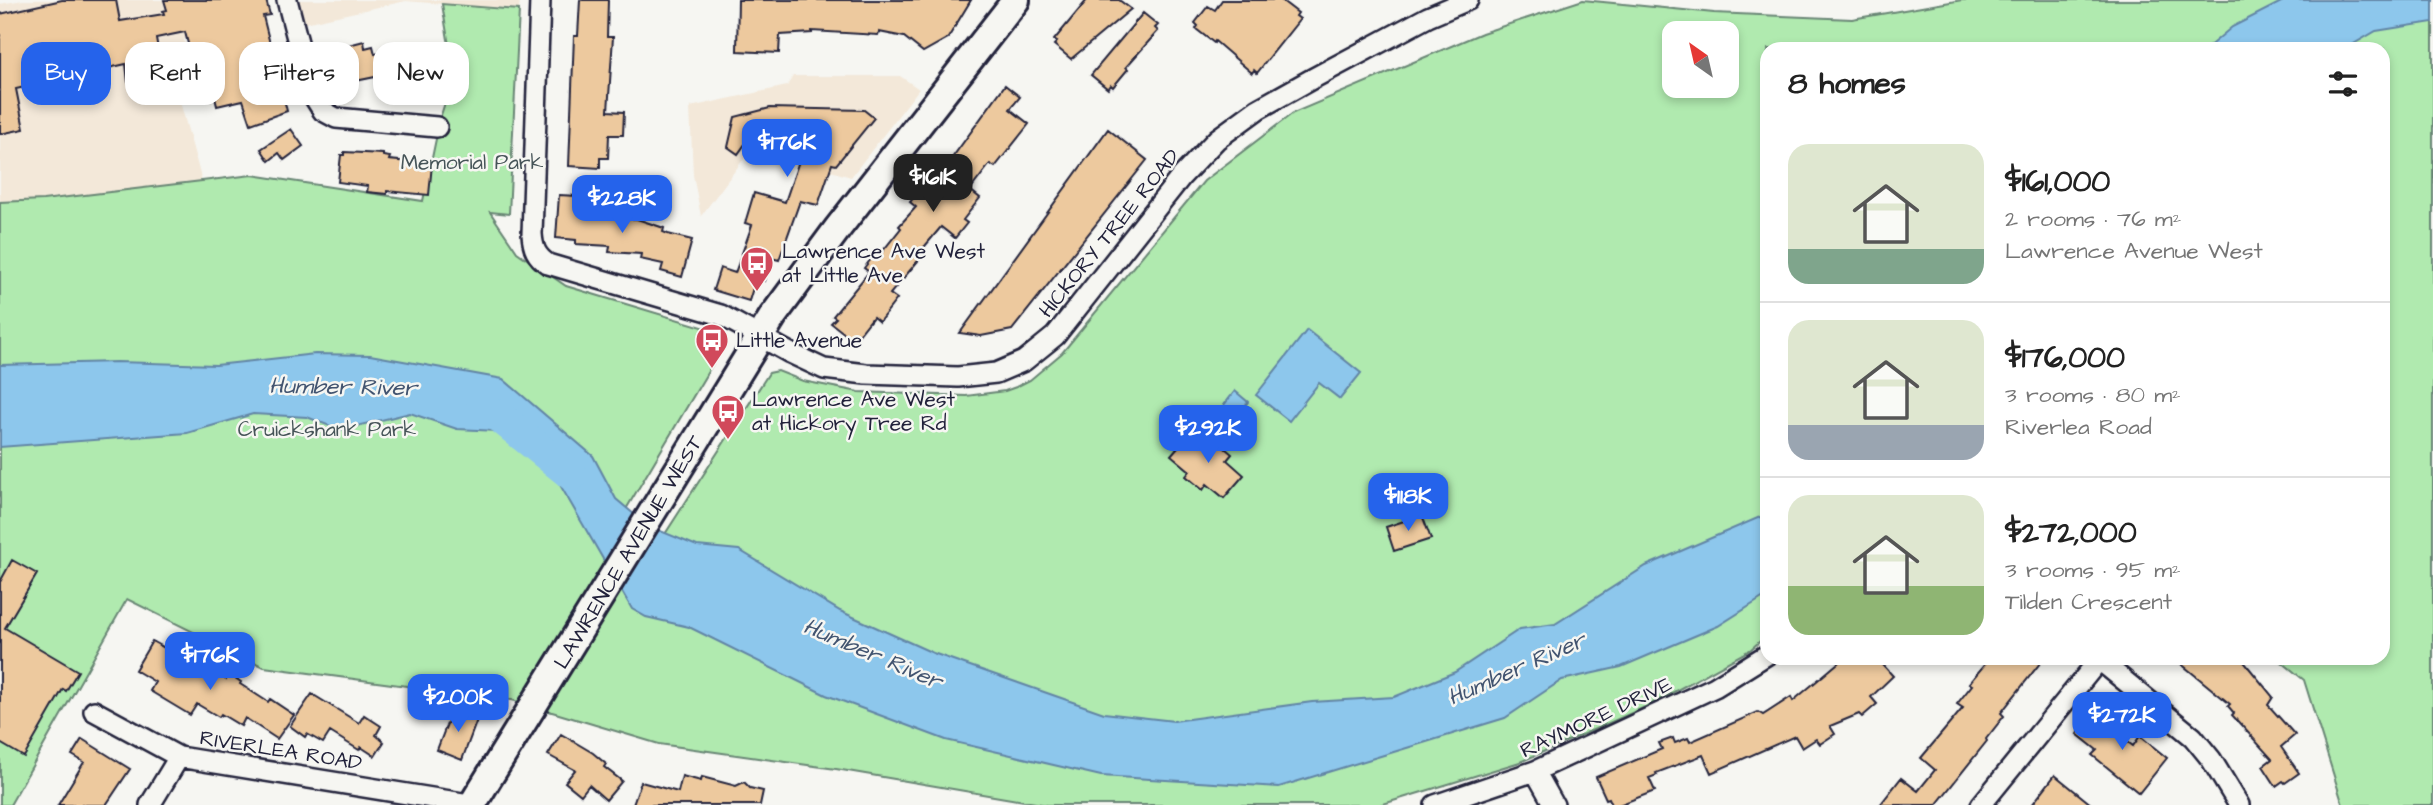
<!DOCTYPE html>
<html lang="en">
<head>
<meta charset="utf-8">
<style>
  :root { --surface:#fff; --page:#f2f2f2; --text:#222; --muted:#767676; --line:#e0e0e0; --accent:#2563eb }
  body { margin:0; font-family:"Architects Daughter",sans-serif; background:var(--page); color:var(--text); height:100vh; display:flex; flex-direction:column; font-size:26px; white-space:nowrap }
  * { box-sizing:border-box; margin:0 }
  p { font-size:23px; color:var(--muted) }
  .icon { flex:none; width:38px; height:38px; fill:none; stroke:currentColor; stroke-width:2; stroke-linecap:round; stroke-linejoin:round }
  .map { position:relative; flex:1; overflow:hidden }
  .drawer { position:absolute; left:1760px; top:42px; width:630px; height:623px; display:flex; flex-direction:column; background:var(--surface); border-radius:21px; box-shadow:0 4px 10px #0003 }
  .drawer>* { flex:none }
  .top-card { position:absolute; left:21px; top:42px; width:665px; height:63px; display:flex; gap:14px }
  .needle { width:46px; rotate:326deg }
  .tools { position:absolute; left:1662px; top:21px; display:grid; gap:14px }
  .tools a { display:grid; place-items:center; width:77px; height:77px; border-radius:14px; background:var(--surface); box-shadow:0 4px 10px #0003; font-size:35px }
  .price { position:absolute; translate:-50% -60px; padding:0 16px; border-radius:14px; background:var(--accent); color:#fff; font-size:23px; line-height:46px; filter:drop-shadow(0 2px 4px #0008) }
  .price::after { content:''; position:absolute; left:50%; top:42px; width:21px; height:16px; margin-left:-10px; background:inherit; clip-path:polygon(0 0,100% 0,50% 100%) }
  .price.selected { background:#222; color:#fff }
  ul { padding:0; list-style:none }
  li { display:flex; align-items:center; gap:21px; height:175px; padding:0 28px }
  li+li { border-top:2px solid var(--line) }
  li span { display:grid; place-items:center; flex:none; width:196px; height:140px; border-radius:21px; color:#555 }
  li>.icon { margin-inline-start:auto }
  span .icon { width:84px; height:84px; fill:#fffc; stroke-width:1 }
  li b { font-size:30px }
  h2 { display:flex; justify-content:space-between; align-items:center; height:84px; padding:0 28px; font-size:30px }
  .pill { padding:0 24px; border-radius:21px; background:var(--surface); box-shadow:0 4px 10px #0003; font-size:24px; line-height:63px }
  .pill.selected { background:var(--accent); color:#fff }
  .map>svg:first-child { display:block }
  .built { fill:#f3e8d9 }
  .green { fill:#b0eaaf; stroke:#698675; stroke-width:2; fill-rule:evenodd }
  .water { fill:#8dc7ec; stroke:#6285a5; stroke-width:2 }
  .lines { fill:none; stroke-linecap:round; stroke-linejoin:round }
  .river { stroke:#8dc7ec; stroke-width:32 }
  .building { fill:#edc99e; stroke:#22223b; stroke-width:2 }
  .street-casing { stroke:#22223b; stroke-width:24 }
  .secondary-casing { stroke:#22223b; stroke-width:32 }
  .street { stroke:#f6f6f2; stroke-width:19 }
  .secondary { stroke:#f6f6f2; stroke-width:26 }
  .labels { text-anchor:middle; stroke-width:5; stroke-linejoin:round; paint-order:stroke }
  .park-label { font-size:21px; fill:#465458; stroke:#f6f6f2 }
  .street-label { font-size:21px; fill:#22223b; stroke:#f6f6f2 }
  .poi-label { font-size:21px; fill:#22223b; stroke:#f6f6f2; text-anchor:start }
  .water-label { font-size:23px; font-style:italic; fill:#425470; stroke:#f6f6f2 }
</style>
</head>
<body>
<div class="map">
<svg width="2433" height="805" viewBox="0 0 2433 805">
  <rect width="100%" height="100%" fill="#f6f6f2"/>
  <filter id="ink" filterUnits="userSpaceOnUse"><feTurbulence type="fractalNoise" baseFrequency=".0143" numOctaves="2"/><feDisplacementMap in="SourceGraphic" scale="14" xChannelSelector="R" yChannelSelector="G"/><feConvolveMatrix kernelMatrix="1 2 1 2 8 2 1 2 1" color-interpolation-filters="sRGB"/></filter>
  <g filter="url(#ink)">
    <path class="built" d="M23,0H222L228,25L184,39L193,82L176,87L202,181L43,200L0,202V4Z
      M299,0H520L519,10L406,1L305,23Z
      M793,76H900L919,89L851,177L752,148L701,216L693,175L690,107L787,86Z"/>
    <path class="green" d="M1583,0L1714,13L1852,19L1962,0H2433V805H2343L2304,680L2277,658H2384V49H1768L1767,635L1750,650L1650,705L1520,762L1380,805H1047L836,769L659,744L512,700L264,667L127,599L10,805H0V202L43,200L252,175L423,201L441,115L454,75L442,4L519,10L509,214L490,212L517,252L566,286L706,328L717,343L719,348L716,358L600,553L625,596L769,373L778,371L803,381L859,392L966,396L1005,391L1016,387L1030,380L1062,353L1204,181L1293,113L1482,33ZM1675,33H1727V86H1675Z"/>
    <path class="water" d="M2285,0H2433V22L2376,31L2345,49H2206L2232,27Z
      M1307,330L1361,373L1340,399L1319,383L1289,421L1256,395Z
      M315,354L370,355L503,379L593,456L616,499L648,526L697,546L739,550L840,611L933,653L1104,713L1174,721L1312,702L1394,697L1455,672L1520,629L1555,624L1646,566L1767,514V595L1718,626L1621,667L1562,680L1505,718L1279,787L1101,776L946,740L826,695L689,627L646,617L632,609L534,440L520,432L457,429L410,413L340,430L307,417L253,414L187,433L0,447V365L117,362L216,365Z
      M1235,391L1248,402L1226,430L1213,419Z"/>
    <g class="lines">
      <path class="river" d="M482,408L501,418L572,475"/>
    </g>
    <path class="building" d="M62,0H116L120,21L164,14L163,11L167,10L164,0H266L270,15L263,16L287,111L251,124L243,100L217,106L210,76L197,79L185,32L156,38L163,77L128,82L126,64L16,89L24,129L0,134V14Z
      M580,0H608L607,37H613L608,111L624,112L623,135H609L608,158H600V168L569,166L574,36H578Z
      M738,0H971L948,38L923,52L904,37L879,32L878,35L812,31V33L780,35L779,53L737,51Z
      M1087,0H1119L1131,9L1071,59L1054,45L1057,42L1054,40Z
      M1222,0H1281L1298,13L1296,16L1300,19L1257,73L1254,70L1252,73L1215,41L1214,43L1196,29L1198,26L1195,23L1208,6L1215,10Z
      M1143,13L1158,25L1155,28L1158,31L1126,67L1128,69L1113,87L1111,85L1108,89L1091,75Z
      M364,41L365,48L373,46L375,54L400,47L401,52L431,45L441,84L421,89L420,84L389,93L385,75L336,85L329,50Z
      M1005,85L1020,97L1010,109L1029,124L995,167L990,164L970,190L980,198L963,220L967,223L955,238L941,227L920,252L923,255L890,294L897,299L879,322L873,317L854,341L831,323L836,318L833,316L869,272L864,268L875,254L878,257L901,228L899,226L916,207L910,202L923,186L928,191Z
      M770,108L864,110L874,118L836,165L832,164L818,205L800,201L779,260L771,258L765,281L756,278L749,301L713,290L720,268L735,273L752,225L745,223L754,193L785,202L801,155L748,140L738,154L728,147L735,117Z
      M291,129L303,146L284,160L279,153L269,161L261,149Z
      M1108,129L1147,160L1012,330L981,336L960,333Z
      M344,152L383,154V156L390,157L389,160L432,164L429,195L387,191V194L367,192L368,186L338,182L341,155H344Z
      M559,195L577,196V208L604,210V216L637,219L664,228L663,232L668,234L692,240L682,277L661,271L663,264L640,259L641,254L609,252L610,246L576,244V240L556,238Z
      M1191,432L1213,450L1219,443L1232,454L1227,460L1244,475L1224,498L1207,484L1203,490L1186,476L1190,471L1171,455Z
      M1422,515L1431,539L1394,551L1386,527Z
      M12,560L37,574L5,628L78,671L66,691L63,689L24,757L0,743V582Z
      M152,641L174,653L171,658L194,673L201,663L226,679L229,674L241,682L240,684L268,702L270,699L294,715L277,739L245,718L241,726L221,714L219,717L197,704L190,715L150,691L155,682L135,670Z
      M1844,658H1877L1893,676L1871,697L1877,704L1862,717L1859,714L1830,726L1835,734L1820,744L1816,739L1802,748L1795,736L1711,773L1703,755L1656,773L1657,775L1649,778L1655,791L1619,805H1612L1609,798L1606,799L1596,777L1662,749L1659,743L1673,738L1675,743L1688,738L1690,742L1758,712L1763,715L1791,697L1793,701Z
      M1990,658H2044L2001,713L2004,716L1986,739L1987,741L1936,805H1880L1901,778L1918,791L1935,770L1921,758L1963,708L1957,704L1972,685L1969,683Z
      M2174,658H2241L2273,697L2268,705L2295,735L2281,747L2299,773L2285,783L2283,781L2276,786L2263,766L2272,759L2232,715L2234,713L2228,706L2230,704Z
      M312,694L359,723L364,715L381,726L376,735L384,742L375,756L361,747L359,750L330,732L323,743L307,734L305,737L290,726Z
      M453,708L478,717L462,760L437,750Z
      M2099,708L2114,720L2109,727L2133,746L2140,736L2167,758L2139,793L2092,755L2097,750L2077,734Z
      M561,734L593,753L606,764L604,767L622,781L606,800L589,785L581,795L565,782L575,770L548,755Z
      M82,739L130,769L106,805H58L84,762L72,755Z
      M2055,775L2092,805H2032Z
      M682,776L701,781L702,777L736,786L744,782L750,788L763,791L760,805H633L641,782L678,792Z"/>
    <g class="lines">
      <defs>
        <path id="street" d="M287,0L311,92L323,111L336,118L437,127
          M540,0L532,234C533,248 536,256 548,264L721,315L790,353L824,369L866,374L958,377L996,373L1024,361L1055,336L1181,177L1217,139L1258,109L1310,80L1428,17L1468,0
          M2097,658L2193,737L2211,759L2239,805
          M94,711L179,757L475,805
          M1535,771L1554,805
          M150,805L179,757
          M1435,805L1535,771L1715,687L1768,654
          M1981,805L2099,660"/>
        <path id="secondary" d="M472,805L773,316L838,228L1016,0"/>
      </defs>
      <use href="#street" class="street-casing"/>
      <use href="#secondary" class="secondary-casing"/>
      <use href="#street" class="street"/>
      <use href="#secondary" class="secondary"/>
    </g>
  </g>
  <defs>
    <symbol id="bus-pin" viewBox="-11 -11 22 30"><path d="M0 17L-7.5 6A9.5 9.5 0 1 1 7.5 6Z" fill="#d1495b" stroke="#f6f6f2"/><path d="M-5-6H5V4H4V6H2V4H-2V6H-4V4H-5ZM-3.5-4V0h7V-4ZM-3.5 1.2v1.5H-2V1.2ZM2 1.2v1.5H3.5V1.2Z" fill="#fff"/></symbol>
  </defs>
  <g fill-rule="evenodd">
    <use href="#bus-pin" x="738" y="244" width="38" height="52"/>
    <use href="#bus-pin" x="693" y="321" width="38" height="52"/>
    <use href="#bus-pin" x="709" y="392" width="38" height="52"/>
  </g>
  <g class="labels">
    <g class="park-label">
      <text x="472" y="169">Memorial Park</text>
      <text x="327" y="436">Cruickshank Park</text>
    </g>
    <g class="street-label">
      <text transform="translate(1109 233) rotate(-51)" y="7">HICKORY TREE ROAD</text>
      <text transform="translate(628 552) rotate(-59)" y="7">LAWRENCE AVENUE WEST</text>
      <text transform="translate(1596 717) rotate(-25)" y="7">RAYMORE DRIVE</text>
      <text transform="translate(281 750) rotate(9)" y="7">RIVERLEA ROAD</text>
    </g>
    <g class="poi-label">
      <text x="782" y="258">Lawrence Ave West<tspan x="782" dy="24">at Little Ave</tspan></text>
      <text x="736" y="347">Little Avenue</text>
      <text x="752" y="406">Lawrence Ave West<tspan x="752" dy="24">at Hickory Tree Rd</tspan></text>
    </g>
    <g class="water-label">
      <text transform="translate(343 386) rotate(1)" y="8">Humber River</text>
      <text transform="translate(873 653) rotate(23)" y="8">Humber River</text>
      <text transform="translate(1516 668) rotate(-24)" y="8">Humber River</text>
    </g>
  </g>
</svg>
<div class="tools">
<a><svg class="needle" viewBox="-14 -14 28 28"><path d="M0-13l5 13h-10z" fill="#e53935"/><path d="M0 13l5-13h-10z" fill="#767676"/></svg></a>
</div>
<b class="price" style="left:787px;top:179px">$176K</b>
<b class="price selected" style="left:933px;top:214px">$161K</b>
<b class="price" style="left:622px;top:235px">$228K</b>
<b class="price" style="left:1208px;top:465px">$292K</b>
<b class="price" style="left:1408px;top:533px">$118K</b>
<b class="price" style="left:210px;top:692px">$176K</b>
<b class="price" style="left:458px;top:734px">$200K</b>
<b class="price" style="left:2122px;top:752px">$272K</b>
<div class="top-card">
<a class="pill selected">Buy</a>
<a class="pill">Rent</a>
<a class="pill">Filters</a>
<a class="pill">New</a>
</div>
<section class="drawer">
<h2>8 homes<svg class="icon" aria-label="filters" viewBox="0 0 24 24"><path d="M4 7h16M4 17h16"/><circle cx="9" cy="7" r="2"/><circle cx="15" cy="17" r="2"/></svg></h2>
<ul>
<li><span style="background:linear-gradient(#dfe7d0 75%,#7fa58c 0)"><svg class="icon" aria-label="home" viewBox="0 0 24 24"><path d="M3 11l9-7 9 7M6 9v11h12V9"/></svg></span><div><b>$161,000</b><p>2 rooms · 76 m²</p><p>Lawrence Avenue West</p></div></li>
<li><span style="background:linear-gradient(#dfe7d0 75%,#9aa5b1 0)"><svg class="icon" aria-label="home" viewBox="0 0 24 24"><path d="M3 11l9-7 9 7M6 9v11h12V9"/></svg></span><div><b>$176,000</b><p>3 rooms · 80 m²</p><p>Riverlea Road</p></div></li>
<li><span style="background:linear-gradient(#dfe7d0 65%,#8fb573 0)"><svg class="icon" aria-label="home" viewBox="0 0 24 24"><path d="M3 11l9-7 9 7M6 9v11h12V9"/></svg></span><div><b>$272,000</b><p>3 rooms · 95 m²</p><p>Tilden Crescent</p></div></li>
</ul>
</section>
</div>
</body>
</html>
